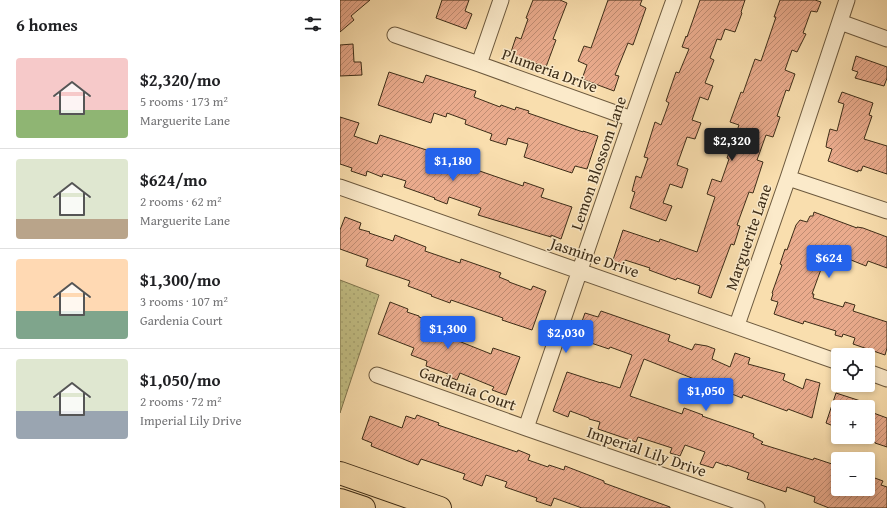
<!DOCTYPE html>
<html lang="en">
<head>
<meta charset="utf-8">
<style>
  :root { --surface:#fff; --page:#f2f2f2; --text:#202124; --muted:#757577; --line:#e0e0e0; --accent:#2563eb }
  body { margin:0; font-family:"Gentium Book Plus",serif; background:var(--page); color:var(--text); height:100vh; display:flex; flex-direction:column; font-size:15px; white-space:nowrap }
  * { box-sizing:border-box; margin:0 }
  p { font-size:13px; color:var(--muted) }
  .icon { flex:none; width:22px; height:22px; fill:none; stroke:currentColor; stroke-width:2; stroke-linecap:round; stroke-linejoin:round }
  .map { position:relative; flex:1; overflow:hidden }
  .sheet { display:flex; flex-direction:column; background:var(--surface); width:340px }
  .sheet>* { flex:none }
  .buttons { position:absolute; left:491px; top:348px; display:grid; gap:8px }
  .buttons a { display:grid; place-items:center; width:44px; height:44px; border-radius:4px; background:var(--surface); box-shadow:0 2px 6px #0003; font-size:20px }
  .price { position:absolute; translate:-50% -34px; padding:0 9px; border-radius:4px; background:var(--accent); color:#fff; font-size:13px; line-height:26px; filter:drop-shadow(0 1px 2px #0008) }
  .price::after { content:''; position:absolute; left:50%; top:24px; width:12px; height:9px; margin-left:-6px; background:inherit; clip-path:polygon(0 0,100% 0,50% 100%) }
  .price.on { background:#222; color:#fff }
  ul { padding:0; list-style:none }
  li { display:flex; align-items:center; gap:12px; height:100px; padding:0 16px }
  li+li { border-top:1px solid var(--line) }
  li span { display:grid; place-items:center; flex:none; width:112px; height:80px; border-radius:4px; color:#555 }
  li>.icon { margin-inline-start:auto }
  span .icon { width:48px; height:48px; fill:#fffc; stroke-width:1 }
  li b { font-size:17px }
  h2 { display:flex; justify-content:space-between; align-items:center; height:48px; padding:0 16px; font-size:17px }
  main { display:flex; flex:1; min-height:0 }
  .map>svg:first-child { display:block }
  .park { fill:url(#park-dots); stroke:#80764f }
  .building { fill:url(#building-hatch); stroke:#3d2d18 }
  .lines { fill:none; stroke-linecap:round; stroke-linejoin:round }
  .street-casing { stroke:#6c593e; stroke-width:17 }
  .primary-casing { stroke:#3d2d18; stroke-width:24 }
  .street { stroke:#fbeaca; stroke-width:15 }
  .primary { stroke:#f9deae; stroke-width:22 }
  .labels { text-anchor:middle; stroke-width:3; stroke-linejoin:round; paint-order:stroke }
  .street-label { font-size:16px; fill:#3d2d18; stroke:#fbeaca }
</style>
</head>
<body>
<main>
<section class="sheet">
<h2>6 homes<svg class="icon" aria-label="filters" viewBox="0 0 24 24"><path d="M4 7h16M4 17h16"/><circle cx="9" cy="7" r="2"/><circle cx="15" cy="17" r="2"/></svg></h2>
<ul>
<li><span style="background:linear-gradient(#f6c9c9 65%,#8fb573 0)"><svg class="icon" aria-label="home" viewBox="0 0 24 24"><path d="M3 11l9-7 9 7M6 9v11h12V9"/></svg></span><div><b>$2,320/mo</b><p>5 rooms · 173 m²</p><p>Marguerite Lane</p></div></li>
<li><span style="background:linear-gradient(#dfe7d0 75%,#b9a48a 0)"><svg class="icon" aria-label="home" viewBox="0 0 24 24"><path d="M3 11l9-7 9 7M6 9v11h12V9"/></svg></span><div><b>$624/mo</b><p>2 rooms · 62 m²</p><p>Marguerite Lane</p></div></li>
<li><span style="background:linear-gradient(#ffd9b3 65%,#7fa58c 0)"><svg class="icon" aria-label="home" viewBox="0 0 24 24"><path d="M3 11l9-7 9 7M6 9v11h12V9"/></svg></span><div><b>$1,300/mo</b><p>3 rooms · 107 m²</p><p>Gardenia Court</p></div></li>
<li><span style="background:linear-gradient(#dfe7d0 65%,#9aa5b1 0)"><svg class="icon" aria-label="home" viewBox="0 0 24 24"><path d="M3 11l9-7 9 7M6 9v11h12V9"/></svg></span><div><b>$1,050/mo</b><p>2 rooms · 72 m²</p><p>Imperial Lily Drive</p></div></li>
</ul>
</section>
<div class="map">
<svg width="547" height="508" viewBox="0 0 547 508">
  <defs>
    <pattern id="park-dots" width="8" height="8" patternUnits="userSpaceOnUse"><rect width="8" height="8" fill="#c3c086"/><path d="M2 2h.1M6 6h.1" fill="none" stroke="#a8a573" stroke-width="1.8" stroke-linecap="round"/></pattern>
    <pattern id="building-hatch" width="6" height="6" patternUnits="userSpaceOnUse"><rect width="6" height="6" fill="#eaab8d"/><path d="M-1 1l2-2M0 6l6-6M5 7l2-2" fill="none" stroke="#bf8c72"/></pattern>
  </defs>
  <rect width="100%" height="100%" fill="#f9deae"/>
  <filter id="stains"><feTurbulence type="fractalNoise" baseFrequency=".005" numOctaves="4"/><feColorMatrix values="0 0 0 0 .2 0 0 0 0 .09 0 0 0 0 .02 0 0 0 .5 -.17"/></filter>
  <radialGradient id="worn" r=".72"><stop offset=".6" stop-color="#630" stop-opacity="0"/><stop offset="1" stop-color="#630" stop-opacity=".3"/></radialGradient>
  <path class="park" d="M0,280L39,295L0,413Z"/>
  <path class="building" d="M0,0H30L11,16L14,20L0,32Z
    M102,0H129L125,11L132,14L126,29L96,18Z
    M193,0H220L227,3L213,39L216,40L206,67L170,55L176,37L181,39L188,19L186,18Z
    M268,0H302L300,5L306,8L293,45L288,43L275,75L279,76L274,91L242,79L247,65L238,61L244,46L251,48Z
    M360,0H405L401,12L402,13L395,32L385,29L381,40L377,39L370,58L374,60L365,83L373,86L368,100L360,97L352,120L361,123L355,139L347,137L337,165L348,169L342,188L330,184L323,203L332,206L326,221L290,208L295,192L292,191L296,176L301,178L308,158L304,157L315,122L321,125L329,103L326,101L336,72L339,73L349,49L342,47L346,36L347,37Z
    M440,0H475L481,2L477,12L471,11L463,33L466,34L457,52L452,50L445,70L455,74L449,91L446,90L437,116L440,117L433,137L426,135L417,160L423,162L413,193L409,192L397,225L400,226L394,245L391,244L371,298L358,293L360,286L337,278L336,280L309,270L310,268L285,260L283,266L272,263L283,230L319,242L320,239L357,252L375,197L367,194L372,179L381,182L389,159L387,158L399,125L390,122L401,92L403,93L415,59L421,61L436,17H434Z
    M13,44L14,62H21L22,75L0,76V45Z
    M516,56L547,67V78L544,86L515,78L518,72L512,70Z
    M49,72L83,83L86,75L126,88L136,91L134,97L160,107L161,105L175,110L176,107L189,111L188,113L243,132V131L258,136L247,169L235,166L232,173L184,157L188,144L168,138L166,145L150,140L152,134L125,124L126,120L107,113L106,117L94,113L91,123L38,105Z
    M502,92L533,103L529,115L532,116L524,139L547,146V174L523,166L521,171L518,170V172L488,161L492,149L486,147L487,141L490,129L497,131L504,104L498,102Z
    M0,117L19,123L14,136L37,144L40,135L102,155V154L132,164L131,168L183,186L184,182L204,189L201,197L232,207L221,239L211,235V237L138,215L141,208L109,197L107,204L94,199L95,198L64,187L66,181L43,174L42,177L27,171L26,176L11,171L12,168L0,164Z
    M474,212L517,228V227L523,228L547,237V268L528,261L526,266L506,258L507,257L488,250L472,294H474L473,298L503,307L505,302L515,305L513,311L547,322V348L545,355L513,344L515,338L503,334L502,337L495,335L496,331L464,321L463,324L434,314L438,302L431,300L433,294L432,293L442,265L440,264L445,249L447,250L456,225L460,220L467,222L470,216H473Z
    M5,217L21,223L19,229L30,232L29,233L53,241L55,235L86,247L85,251L120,263L121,259L161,273L159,277L169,281V282L191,290L193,286L206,291L192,330L162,320L163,318L111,300L110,303L91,296L92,295L68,286L70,281L26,266L28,259L0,249V230Z
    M50,302L68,309L67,312L79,316V317L113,330L111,338L151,354L153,348L180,357L166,395L152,390L154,387L120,373L117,380L107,376L108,374L86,366L87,361L71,355L74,348L38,334Z
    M261,311L330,335L328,341L352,350L355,344L367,346L375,349L372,359L390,367L395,353L410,358L408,364L445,374L443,380L463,389L466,379L480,383L472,418L448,409L447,411L403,395L402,398L304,359L290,396L342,414L344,408L363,415L362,416L414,434L413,437L423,442L421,444L473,460L474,458L498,466V489H528V480L531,481L532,477L543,481L541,485L547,487V508H489L474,502L475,497L447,487L446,492L407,479L409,473L387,465V466L376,462L373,468L360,464L365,452L345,445L340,456L330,453L332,448L298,437L296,442L258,429L260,422L249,419V418L230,411L228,417L213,411L227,372L261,383V382L280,388L292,355L270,347L269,349L236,338L245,313L258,317Z
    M496,393L533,405L532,407H498V428L486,423Z
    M528,411L547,418V447L535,443V442L528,439Z
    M77,415L99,423L98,425L177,452L178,450L190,455L188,460L208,467L209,465L224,470L225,466L264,481V483L330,507V508H242L214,498L211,506L196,501L197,498L165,487L167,482L146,475L142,486L123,479L125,474L81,459L78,465L31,446L32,443L22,439L30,416L62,428L66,416L75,419Z"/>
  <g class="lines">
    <defs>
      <path id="street" d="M500,22L547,39
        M55,35L139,64L292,119
        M139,64L161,0
        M448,178L547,211
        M0,187L498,362
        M397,325L448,178L507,0
        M528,372L547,379
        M37,375L186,428L417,508
        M186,428C235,285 283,142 334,0"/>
      <path id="primary" d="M0,473L100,508
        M0,500L24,508"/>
    </defs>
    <use href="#street" class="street-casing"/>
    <use href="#primary" class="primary-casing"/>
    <use href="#street" class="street"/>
    <use href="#primary" class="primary"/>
  </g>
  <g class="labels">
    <g class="street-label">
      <text transform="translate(210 70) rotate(20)" y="6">Plumeria Drive</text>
      <text transform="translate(258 163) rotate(-71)" y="6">Lemon Blossom Lane</text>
      <text transform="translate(408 237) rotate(-71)" y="6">Marguerite Lane</text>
      <text transform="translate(255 257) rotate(19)" y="6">Jasmine Drive</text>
      <text transform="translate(128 388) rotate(20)" y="6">Gardenia Court</text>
      <text transform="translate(307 451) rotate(19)" y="6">Imperial Lily Drive</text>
    </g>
  </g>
  <rect width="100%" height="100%" filter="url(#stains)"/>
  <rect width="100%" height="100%" fill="url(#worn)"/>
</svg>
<div class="buttons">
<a><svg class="icon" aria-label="locate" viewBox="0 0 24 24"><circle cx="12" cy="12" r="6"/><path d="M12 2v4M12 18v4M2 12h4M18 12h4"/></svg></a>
<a>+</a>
<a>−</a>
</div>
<b class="price on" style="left:392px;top:162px">$2,320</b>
<b class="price" style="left:113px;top:182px">$1,180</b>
<b class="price" style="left:489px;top:279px">$624</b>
<b class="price" style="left:108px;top:350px">$1,300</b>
<b class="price" style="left:226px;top:354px">$2,030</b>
<b class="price" style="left:366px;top:412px">$1,050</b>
</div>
</main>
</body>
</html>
